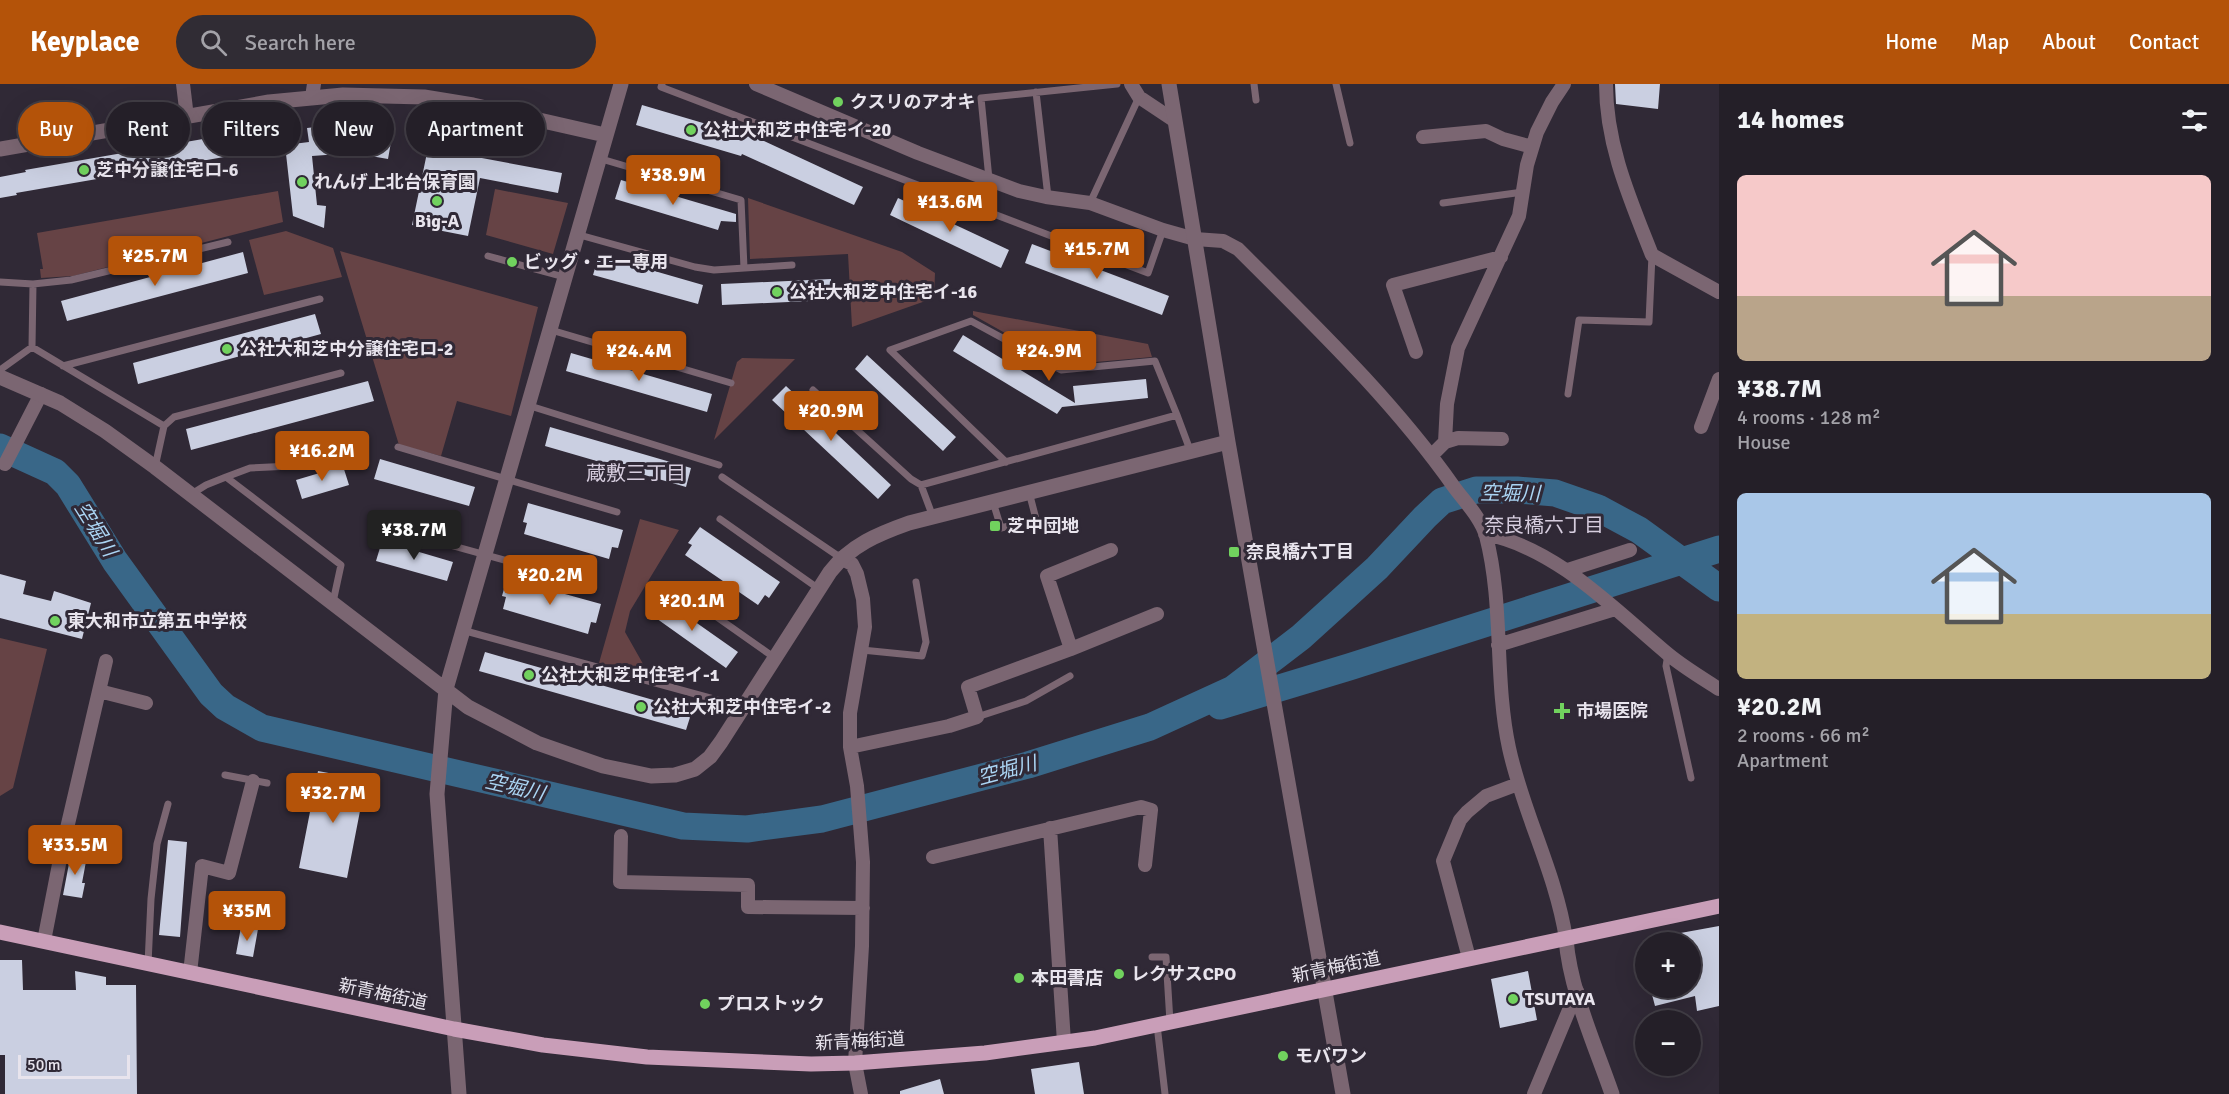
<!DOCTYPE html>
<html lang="en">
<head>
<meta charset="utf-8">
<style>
  :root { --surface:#241f28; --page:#302c34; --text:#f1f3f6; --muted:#a3a2a8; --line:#413d45; --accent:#b45309 }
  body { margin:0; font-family:Signika,"Noto Sans JP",sans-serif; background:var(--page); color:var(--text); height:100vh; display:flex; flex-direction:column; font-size:22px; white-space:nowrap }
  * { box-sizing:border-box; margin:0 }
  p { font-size:20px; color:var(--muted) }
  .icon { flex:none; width:33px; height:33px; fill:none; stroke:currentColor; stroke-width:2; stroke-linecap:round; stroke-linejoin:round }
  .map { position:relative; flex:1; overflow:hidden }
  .side { display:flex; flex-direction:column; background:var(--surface); width:510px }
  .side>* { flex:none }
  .hud { position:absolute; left:18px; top:18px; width:570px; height:54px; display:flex; gap:12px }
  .tools { position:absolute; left:1635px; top:848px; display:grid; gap:12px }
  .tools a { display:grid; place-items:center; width:66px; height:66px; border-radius:50%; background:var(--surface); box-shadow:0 6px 24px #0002,0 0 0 2px var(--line); font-size:30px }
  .scale { position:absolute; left:18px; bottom:15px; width:112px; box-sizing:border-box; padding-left:6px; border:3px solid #e8e4ed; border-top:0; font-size:16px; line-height:21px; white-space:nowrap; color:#e8e4ed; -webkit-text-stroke:4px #302936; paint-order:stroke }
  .price { position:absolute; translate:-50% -51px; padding:0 14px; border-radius:6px; background:var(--accent); color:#fff; font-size:20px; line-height:39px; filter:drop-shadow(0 2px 3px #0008) }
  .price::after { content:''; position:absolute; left:50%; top:36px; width:18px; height:14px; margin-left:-9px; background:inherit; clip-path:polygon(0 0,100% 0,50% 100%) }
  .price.current { background:#222; color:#fff }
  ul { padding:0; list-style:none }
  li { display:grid; align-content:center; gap:12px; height:318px; padding:0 18px }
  li span { display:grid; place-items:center; height:186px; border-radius:9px; color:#555 }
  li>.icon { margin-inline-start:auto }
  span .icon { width:108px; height:108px; fill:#fffc; stroke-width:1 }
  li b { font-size:26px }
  h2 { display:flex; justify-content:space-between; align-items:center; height:72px; padding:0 18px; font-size:26px }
  .tag { padding:0 21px; border-radius:27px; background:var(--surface); box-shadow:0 6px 24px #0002,0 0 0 2px var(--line); font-size:21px; line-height:54px }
  .tag.current { background:var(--accent); color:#fff }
  header { display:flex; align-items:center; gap:36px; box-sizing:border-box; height:84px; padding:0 30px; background:var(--accent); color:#fff }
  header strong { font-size:28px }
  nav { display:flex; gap:33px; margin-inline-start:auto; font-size:21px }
  .search { width:420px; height:54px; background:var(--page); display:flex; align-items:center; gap:15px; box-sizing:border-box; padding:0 21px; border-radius:33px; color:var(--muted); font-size:22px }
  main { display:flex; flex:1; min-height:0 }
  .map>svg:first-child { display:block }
  .green { fill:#664345 }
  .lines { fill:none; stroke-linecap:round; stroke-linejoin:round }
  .river { stroke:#396788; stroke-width:27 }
  .building { fill:#cacfe1 }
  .service { stroke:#7b6672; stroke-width:7 }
  .minor { stroke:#7b6672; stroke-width:14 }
  .tertiary { stroke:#7b6672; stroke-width:15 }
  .primary { stroke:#c99eb8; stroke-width:15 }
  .poi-dot { fill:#71d25e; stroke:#302936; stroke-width:2 }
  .labels { text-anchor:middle; stroke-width:6; stroke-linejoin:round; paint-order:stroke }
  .poi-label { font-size:18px; font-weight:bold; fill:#e8e4ed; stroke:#302936; text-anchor:start }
  .street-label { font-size:18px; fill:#e8e4ed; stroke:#302936 }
  .neighbourhood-label { font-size:20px; fill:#d6cdde; stroke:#302936 }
  .water-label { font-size:20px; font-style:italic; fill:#abd5f4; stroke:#302936 }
</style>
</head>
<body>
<header>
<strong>Keyplace</strong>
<div class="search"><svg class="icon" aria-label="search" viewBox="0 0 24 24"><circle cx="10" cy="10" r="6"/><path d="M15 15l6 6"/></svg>Search here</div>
<nav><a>Home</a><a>Map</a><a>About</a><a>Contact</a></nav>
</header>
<main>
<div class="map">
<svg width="1719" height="1010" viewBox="0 0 1719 1010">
  <rect width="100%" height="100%" fill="#302936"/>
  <path class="green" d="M495,105L568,119L553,170L486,151Z
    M278,107L283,138L73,192L41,194L40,185H43L37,149Z
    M748,114L902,168L935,189L934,214L852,243L848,170L750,175Z
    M286,147L333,164L342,193L264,211L249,156Z
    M340,167L538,223L511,332L457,317L441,372L399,361Z
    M973,227L1148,260L1152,273L1062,281L973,231Z
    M742,274L795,275L714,356L737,278Z
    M640,435L679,446L630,527L625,548L651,594L599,579Z
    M0,554L47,565L13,704L0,712Z"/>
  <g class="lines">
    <path class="river" d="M0,363L55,388L68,401L115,477L211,610L225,623L262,644L683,742L747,745L822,735L1028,681L1150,643L1233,605L1301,553L1377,484L1425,433L1442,417L1476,406H1517L1555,409L1598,424L1639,446L1719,504
      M1220,622L1349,583L1719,465"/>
  </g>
  <path class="building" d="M1615,0H1660L1658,25L1616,20Z
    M642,21L764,57L863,103L854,121L742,70L741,72L636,41Z
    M361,38L393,47L388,75L353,69L312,72L317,121L326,122L324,144L293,132L285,61L309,58L307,44Z
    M266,44L270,65L16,109L17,111L0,114V93L26,88L25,86Z
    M428,64L562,89L558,109L480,94L468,152L412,141Z
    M621,96L736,130V138L721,137L718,146L615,115Z
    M898,114L1009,166L1001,184L890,131Z
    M1032,160L1169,212L1162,231L1025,179Z
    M243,168L248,189L67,237L61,217Z
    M599,171L703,201L698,220L593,191Z
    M831,195L832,216L722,221L721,200Z
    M315,230L321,250L138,300L133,279Z
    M963,251L1075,319L1073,302L1146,295L1148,314L1062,323L1057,330L953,267Z
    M571,269L712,310L707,328L566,287Z
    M867,271L956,353L943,367L855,285Z
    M368,297L374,317L191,366L186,345Z
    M786,302L891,401L878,415L772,316Z
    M550,343L691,384L686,403L545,362Z
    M380,375L475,403L469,422L374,395Z
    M343,382L349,401L302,415L296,396Z
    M528,419L623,446L618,464L612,463L609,475L524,450L527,439L523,438Z
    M700,443L780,498L769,514L765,511L758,521L685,471L692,461L688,459Z
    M382,457L453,478L447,497L376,477Z
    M0,490L26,497L23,510L51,517L54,507L91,519L82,555L0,534Z
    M507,494L601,520L596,539L591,538L588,550L503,525L506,513L502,512Z
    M657,511L738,568L726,584L646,527Z
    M485,568L692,627L686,646L479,587Z
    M318,687L366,696L347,794L299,784Z
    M168,756L187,758L180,853L159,851Z
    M71,769L87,772L82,799H85L82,814L63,811Z
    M1719,842V922L1697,927L1695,912L1655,922L1650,903H1693L1690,890V858H1665L1664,852Z
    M241,843L258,845L253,873L236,870Z
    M0,876H22L23,906H76L75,887L106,893V901H136L137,1010H5V971H0Z
    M1528,887L1537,936L1500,944L1491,895Z
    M1079,978L1084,1010H1035L1031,985Z
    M940,995L944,1010H900V1007Z"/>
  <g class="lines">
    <path class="service" d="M662,0L661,3L1148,189L1163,146
      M1254,0L1256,16
      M1336,0L1350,59
      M1036,8L1048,113
      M598,74L741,116L744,184
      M989,95L981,14L1117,0
      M1090,119L1139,13
      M1443,119L1523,108
      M576,150L695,183L714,186L792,181
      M488,172L564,193
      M0,198L33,200L71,196L228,158
      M551,246L731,299
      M32,263L33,200
      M63,282L320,215
      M0,286L32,263L164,342L155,383
      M813,306L911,395L921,401
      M1568,310L1579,236L1649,238L1652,171
      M527,321L719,381
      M164,342L174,333L341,289
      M398,363L617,428
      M1006,378L890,266L971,237L1061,286L1155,277L1177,331
      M226,393L250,384L291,382L338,371
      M722,393L841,474
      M190,411L206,401L226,393L341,481L333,518
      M993,418L1001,444L1036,435L1029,408
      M933,433L921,401L1177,331L1190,366
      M720,435L819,505
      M410,450L591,500
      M677,505L775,574
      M462,546L743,623
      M862,566L922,572L926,558L916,498
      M1668,570L1666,582L1691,694
      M977,633L1026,617L1070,592
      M225,691L267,699
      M1152,873H1166L1170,938
      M148,880L151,815L157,760L168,720
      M1157,941L1165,1010"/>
    <path class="minor" d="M183,0L187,33
      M756,0L918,69L1019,107L1046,113L1090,119L1163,146L1195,155L1223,157L1238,165C1314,241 1392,315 1454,403C1465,418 1481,434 1486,452C1504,521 1494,594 1509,664C1523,729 1556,789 1566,855
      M1131,0L1139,13L1175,37
      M1606,0C1606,61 1630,115 1652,171L1719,208
      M312,13L314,0
      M1423,53L1486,47L1503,55L1532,63
      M1416,268L1393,201L1501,173
      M1701,343L1719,295
      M1445,358L1458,354L1502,355
      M1431,372L1445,358L1447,320L1458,264L1519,132L1527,81L1537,48L1552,18L1564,0
      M5,380L41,310
      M1485,450C1557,464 1615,526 1669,571C1685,584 1702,594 1719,605
      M841,474L852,480L857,490L863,515L865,543L850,629V663L857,702L863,778L862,862L855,979L861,1010
      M1568,486L1630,466
      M1498,561L1615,525
      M1071,565L1047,492L1111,466
      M99,607L146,619
      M850,663L949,642L977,633L968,603L1071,565L1157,530
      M1050,744L1064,958
      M621,752L620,798L748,801V823L863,824
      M933,773L1141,723L1151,726L1145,781
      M44,857L61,770L106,577
      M1469,874L1443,777L1460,736L1467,728L1486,712L1518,700
      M190,889L202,782L229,789L253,697
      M1534,1010L1577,907"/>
    <path class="tertiary" d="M1169,0L1228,358L1343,1010
      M0,65L269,18L343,11L424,13L473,21L605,51
      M0,293L60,319L105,347L155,383L468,623L537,659L603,682L651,692L675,691L695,685L710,673L721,658L830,488C851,461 878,450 909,439L1228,358
      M1566,855C1570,906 1595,961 1612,1010
      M459,1010L437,710L446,605L621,0"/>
    <path class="primary" d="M0,848L454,945L543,961L647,973L811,980L855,979L985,969L1095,954L1719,822"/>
  </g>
  <g class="poi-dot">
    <circle cx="838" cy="18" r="6"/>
    <circle cx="691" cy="46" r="6"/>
    <circle cx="84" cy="86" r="6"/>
    <circle cx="302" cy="98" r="6"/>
    <circle cx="437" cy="117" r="6"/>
    <circle cx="512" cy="178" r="6"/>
    <circle cx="777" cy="208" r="6"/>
    <circle cx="227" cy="265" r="6"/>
    <rect x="989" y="436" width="12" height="12" rx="3"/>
    <rect x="1228" y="462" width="12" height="12" rx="3"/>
    <circle cx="55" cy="537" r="6"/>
    <circle cx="529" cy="591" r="6"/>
    <circle cx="641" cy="623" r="6"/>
    <path d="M1559 618h6v6h6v6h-6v6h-6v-6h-6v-6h6z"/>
    <circle cx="1119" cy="890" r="6"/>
    <circle cx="1019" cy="894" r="6"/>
    <circle cx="1513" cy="915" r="6"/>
    <circle cx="705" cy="920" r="6"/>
    <circle cx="1283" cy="972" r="6"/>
  </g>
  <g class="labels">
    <g class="poi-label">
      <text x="850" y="24">クスリのアオキ</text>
      <text x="703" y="52">公社大和芝中住宅イ-20</text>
      <text x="96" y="92">芝中分譲住宅ロ-6</text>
      <text x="314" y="104">れんげ上北台保育園</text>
      <text x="437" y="143" text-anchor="middle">Big-A</text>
      <text x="524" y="184">ビッグ・エー専用</text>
      <text x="789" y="214">公社大和芝中住宅イ-16</text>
      <text x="239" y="271">公社大和芝中分譲住宅ロ-2</text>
      <text x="1007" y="448">芝中団地</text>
      <text x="1246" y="474">奈良橋六丁目</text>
      <text x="67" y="543">東大和市立第五中学校</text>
      <text x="541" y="597">公社大和芝中住宅イ-1</text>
      <text x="653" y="629">公社大和芝中住宅イ-2</text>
      <text x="1576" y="633">市場医院</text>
      <text x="1131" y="896">レクサスCPO</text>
      <text x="1031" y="900">本田書店</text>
      <text x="1525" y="921">TSUTAYA</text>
      <text x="717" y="926">プロストック</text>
      <text x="1295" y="978">モバワン</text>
    </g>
    <g class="street-label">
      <text transform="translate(1336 883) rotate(-12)" y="6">新青梅街道</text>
      <text transform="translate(383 910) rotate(12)" y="6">新青梅街道</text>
      <text transform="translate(860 957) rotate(-3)" y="6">新青梅街道</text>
    </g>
    <g class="neighbourhood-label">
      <text x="636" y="396">蔵敷三丁目</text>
      <text x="1544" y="448">奈良橋六丁目</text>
    </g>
    <g class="water-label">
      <text transform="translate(1510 409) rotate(1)" y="7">空堀川</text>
      <text transform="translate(96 445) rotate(58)" y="7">空堀川</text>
      <text transform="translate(1007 686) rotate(-15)" y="7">空堀川</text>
      <text transform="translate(515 703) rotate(13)" y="7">空堀川</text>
    </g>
  </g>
</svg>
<div class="tools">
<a>+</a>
<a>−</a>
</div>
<div class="scale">50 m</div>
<b class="price" style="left:673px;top:122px">¥38.9M</b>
<b class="price" style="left:950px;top:149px">¥13.6M</b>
<b class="price" style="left:1097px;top:196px">¥15.7M</b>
<b class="price" style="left:155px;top:203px">¥25.7M</b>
<b class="price" style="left:639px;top:298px">¥24.4M</b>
<b class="price" style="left:1049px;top:298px">¥24.9M</b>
<b class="price" style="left:831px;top:358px">¥20.9M</b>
<b class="price" style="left:322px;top:398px">¥16.2M</b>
<b class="price current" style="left:414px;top:477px">¥38.7M</b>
<b class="price" style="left:550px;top:522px">¥20.2M</b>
<b class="price" style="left:692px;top:548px">¥20.1M</b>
<b class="price" style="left:333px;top:740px">¥32.7M</b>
<b class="price" style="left:75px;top:792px">¥33.5M</b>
<b class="price" style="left:247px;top:858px">¥35M</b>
<div class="hud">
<a class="tag current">Buy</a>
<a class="tag">Rent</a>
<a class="tag">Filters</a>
<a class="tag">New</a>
<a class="tag">Apartment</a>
</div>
</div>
<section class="side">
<h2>14 homes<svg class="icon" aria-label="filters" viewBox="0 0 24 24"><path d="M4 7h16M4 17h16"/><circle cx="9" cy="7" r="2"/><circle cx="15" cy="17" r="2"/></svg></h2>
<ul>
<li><span style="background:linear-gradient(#f6c9c9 65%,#b9a48a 0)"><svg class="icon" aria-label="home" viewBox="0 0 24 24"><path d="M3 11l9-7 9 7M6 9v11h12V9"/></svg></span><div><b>¥38.7M</b><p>4 rooms · 128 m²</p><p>House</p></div></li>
<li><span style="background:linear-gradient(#a9c7e8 65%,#c2b280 0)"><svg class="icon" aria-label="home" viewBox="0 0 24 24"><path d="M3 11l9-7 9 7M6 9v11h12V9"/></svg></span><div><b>¥20.2M</b><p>2 rooms · 66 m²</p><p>Apartment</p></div></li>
</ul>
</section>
</main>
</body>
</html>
